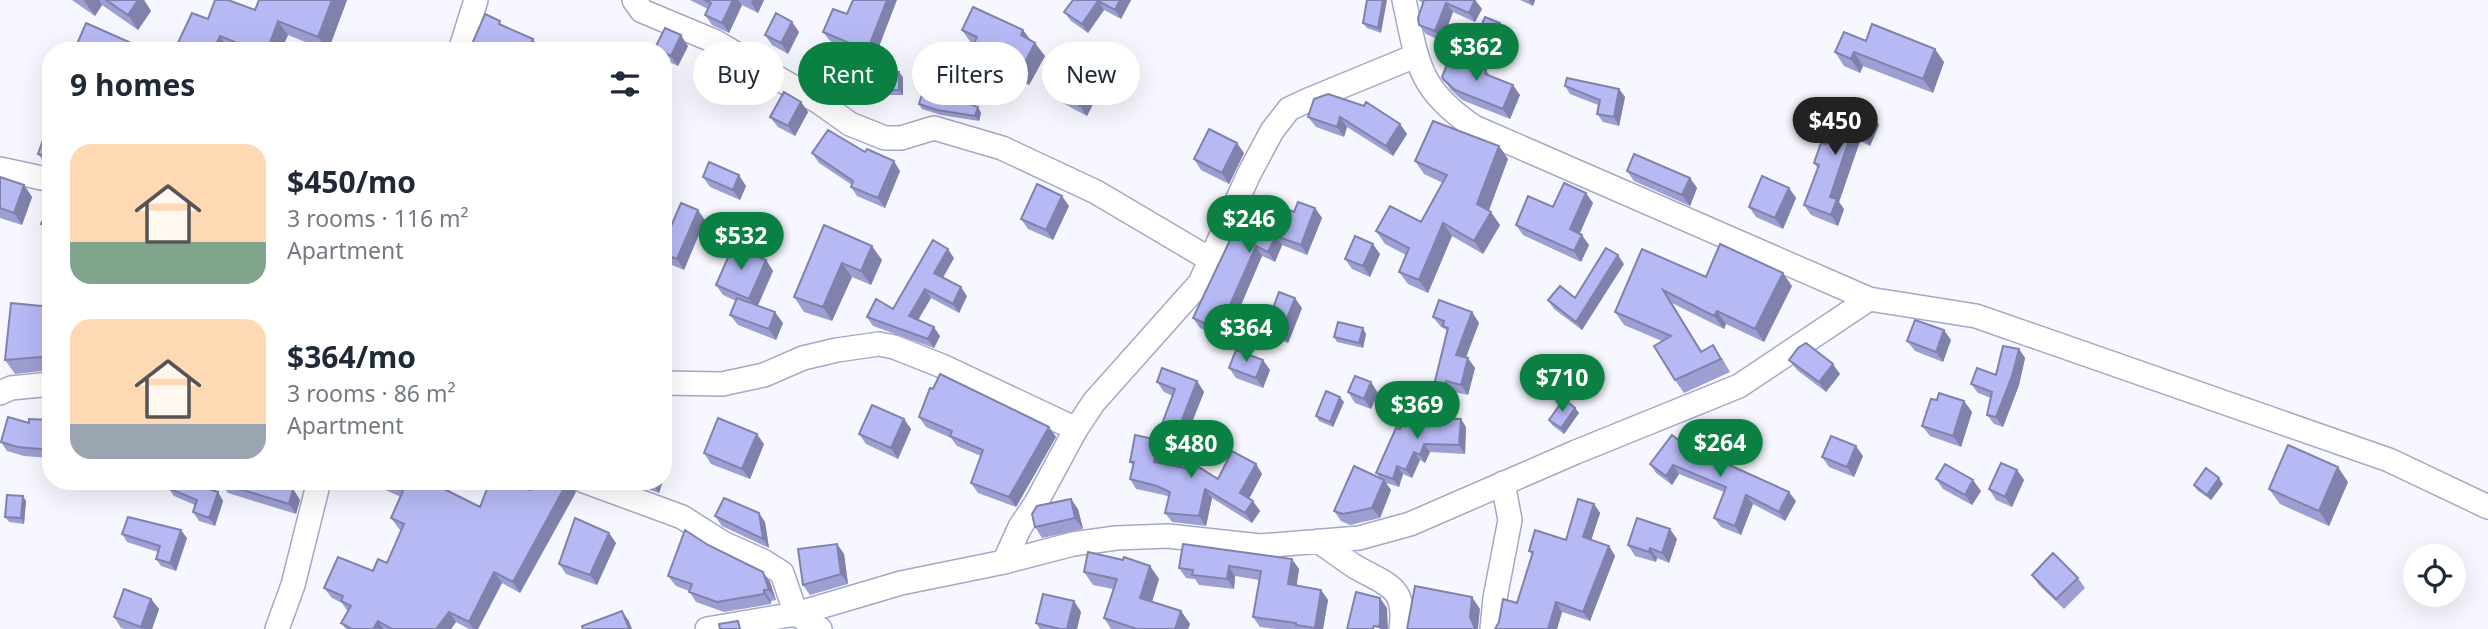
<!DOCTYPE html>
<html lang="en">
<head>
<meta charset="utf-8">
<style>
  :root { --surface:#fff; --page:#f2f2f3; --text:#1f2937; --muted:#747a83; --accent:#0b8043 }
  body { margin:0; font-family:"Noto Sans",sans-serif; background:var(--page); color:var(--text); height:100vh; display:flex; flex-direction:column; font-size:26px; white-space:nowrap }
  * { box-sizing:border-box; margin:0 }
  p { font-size:23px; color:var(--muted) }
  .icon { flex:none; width:38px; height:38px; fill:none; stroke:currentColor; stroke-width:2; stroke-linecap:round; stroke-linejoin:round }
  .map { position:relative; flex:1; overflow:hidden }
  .details { position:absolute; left:42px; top:42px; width:630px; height:448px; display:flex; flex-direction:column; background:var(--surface); border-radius:28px; box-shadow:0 7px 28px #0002 }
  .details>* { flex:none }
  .top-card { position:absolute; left:693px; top:42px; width:665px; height:63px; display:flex; gap:14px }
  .fabs { position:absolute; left:2403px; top:544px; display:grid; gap:14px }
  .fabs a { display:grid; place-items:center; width:63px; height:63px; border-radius:50%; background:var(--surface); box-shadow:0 7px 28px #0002; font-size:35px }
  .price { position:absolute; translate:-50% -60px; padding:0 16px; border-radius:24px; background:var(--accent); color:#fff; font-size:23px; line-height:46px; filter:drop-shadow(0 2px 4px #0008) }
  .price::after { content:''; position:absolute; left:50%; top:42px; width:21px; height:16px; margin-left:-10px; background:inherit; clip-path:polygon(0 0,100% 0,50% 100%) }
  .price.selected { background:#222; color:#fff }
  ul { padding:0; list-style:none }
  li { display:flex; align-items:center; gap:21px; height:175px; padding:0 28px }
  li span { display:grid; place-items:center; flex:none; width:196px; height:140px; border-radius:21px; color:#555 }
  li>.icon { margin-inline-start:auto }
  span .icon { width:84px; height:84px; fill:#fffc; stroke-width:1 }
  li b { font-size:30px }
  h2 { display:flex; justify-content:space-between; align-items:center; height:84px; padding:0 28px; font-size:30px }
  .chip { padding:0 24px; border-radius:32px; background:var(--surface); box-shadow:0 7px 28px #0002; font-size:24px; line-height:63px }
  .chip.selected { background:var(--accent); color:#fff }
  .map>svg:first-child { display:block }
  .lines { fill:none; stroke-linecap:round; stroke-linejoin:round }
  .street-casing { stroke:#a6a7c8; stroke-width:26 }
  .street { stroke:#fff; stroke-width:23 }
  .wall { fill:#9d9fd3 }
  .shaded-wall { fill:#8082ac }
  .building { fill:#b7b9f5; stroke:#8082ac; stroke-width:2 }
</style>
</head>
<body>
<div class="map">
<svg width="2488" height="629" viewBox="0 0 2488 629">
  <rect width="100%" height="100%" fill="#f7f8ff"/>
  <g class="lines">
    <defs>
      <path id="street" d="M634,0L642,11L714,41L819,102L850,124L885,138H901L934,128L1002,148L1096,192L1211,260
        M1404,0C1418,63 1417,88 1474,127L1869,299L1976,316L2389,460L2488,507
        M460,51L476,0
        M0,169L51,180
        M663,383L722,384L764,375L803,358L837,350L879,344L894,347L942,366L1076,429
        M0,393L11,388L51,384
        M584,481L682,517L723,543L763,561L782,573L796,614L820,629
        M1318,541C1330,549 1342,558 1354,566C1386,585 1407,585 1401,629
        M1004,562L1020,527L1036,503L1076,429L1094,402L1200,283L1249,174L1272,131L1289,109L1306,101L1415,56
        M277,629L293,585L319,481
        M707,629L796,614L901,583L1004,562L1073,544L1116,538L1168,536L1260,546L1359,538L1410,524L1576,452L1739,386L1869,299
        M1492,629L1495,598L1510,520L1503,483"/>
    </defs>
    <use href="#street" class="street-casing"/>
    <use href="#street" class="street"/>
  </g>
  <path class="wall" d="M72,0H144L151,11L138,30L102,5L95,16Z
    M347,0L328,51L288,35L281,51H232L229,50L228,51H176L175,49L255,10Z
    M690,0H764L758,13L742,5L729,33L712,25L705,15L708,9Z
    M1073,0H1131L1121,19L1104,10L1088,33L1071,21L1064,12Z
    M1367,0L1381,33L1367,28L1363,23Z
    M1418,0H1475L1482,9L1475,22L1453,12L1442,41L1426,34L1419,25L1423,3Z
    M1520,0H1535L1533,6Z
    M847,14L872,65L857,59L850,50L830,41L823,32Z
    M792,22L799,32L788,54L772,45L765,35Z
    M1504,28L1497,45L1482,40L1478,34Z
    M962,30L1031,41L1045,56L1029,85L980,63L971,50L974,44L971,43Z
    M1866,41L1944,62L1933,93L1863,66L1860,73L1844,66L1835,52Z
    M688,46L678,66L663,59V51H657L655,48Z
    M709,60L742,67L749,78L746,84L716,70Z
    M1486,70L1490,76L1520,95L1510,119L1462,100L1451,90L1442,77Z
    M903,77V95H882L879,90Z
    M1565,86L1619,89L1625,97L1619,126L1603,122L1597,114L1598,105L1570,94Z
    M1050,90L1095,100L1087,116L1057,100Z
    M1314,99L1400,124L1407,134L1393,156L1347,127L1344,137L1316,127L1308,117Z
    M801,102L808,112L795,136L778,127L770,117Z
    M919,104L978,107L981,113L979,121L941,115L922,109Z
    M1872,114L1879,125L1870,146L1860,141L1839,202L1844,209L1838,226L1811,215L1804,205L1818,169L1814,163L1826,144Z
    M51,118V166L46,165L38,154Z
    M1499,146L1508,159L1489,211L1500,225L1483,254L1452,236L1428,293L1408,284L1399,272L1406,255L1385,244L1376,231L1421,222L1443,183L1424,174L1415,161Z
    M865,152L900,171L885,208L857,196L851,187L852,185L819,163L812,153Z
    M1244,153L1229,184L1201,170L1194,159Z
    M1627,171L1690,178L1697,188L1690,206L1634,181Z
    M0,177L24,185L32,197L22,225L0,218Z
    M703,177L746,186L740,200L710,187Z
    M1789,188L1796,198L1783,229L1756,217L1749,207Z
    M51,203V236L49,235L41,224Z
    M1593,203L1579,234L1589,245L1581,262L1523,235L1516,225L1553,207Z
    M1069,206L1053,240L1028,229L1021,219Z
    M1315,208L1322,218L1307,255L1282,245L1275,262L1262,256L1226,340L1200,328L1193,318L1231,239L1227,233L1246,224L1294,212Z
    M705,220L684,270L667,263L663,257V245Z
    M824,225L882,260L871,285L852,277L832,321L804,312L794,297Z
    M1642,249L1706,277L1792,286L1764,342L1726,324L1724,329L1672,303L1702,352L1722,358L1730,372L1684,393L1675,380L1662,341L1624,325L1615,312Z
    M1380,254L1370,277L1352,269L1345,259Z
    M954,258L943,278L967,296L959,313L931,298L918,320L940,336L934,348L873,326L867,317L893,309Z
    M766,260L773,271L758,306L783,323L776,340L738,325L730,315L736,301L723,295L716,285Z
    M1624,264L1582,330L1554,309L1548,300L1575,298Z
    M51,307V370L15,374L5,360Z
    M1302,308L1288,343L1273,337L1266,327Z
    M1472,312L1479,323L1466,357L1475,368L1468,395L1454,392L1451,398L1441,395L1434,385L1447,331L1445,329L1441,327L1433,317Z
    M1366,334L1363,348L1337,342L1334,337Z
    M1951,340L1943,362L1915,351L1907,341Z
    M2019,349L2025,358L2019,385L2003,427L1994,424L1987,415L1991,398L1978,393L1971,384L1996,375Z
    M1789,360L1840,374L1826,392L1797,370Z
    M1229,368L1270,370L1263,388L1236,378Z
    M1197,381L1204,392L1185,440L1169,434L1162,424L1173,396L1164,392L1157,382Z
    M1348,392L1378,393L1371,409L1355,403Z
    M1937,400L1964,401L1972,412L1961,447L1930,436L1922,426Z
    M1344,402L1333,427L1319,421L1316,416Z
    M1575,408L1579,413L1564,434L1552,425L1549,420Z
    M919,417L1049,427L1056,437L1016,507L978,493L971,483L981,456L957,446L951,438L926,427Z
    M904,419L911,429L898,459L866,444L859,434Z
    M51,420V458L24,456L7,451L1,442L29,423Z
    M1466,427L1465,454L1430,452L1425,463L1420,460L1412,478L1403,474L1399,487L1386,483L1391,490L1380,518L1350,525L1341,521L1334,511L1380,478L1376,473L1400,429Z
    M1158,440L1165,449L1162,464L1218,479L1256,464L1262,474L1249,498L1260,511L1252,523L1212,498L1206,526L1172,522L1165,513L1169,497L1164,495L1136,489L1130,479L1133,466L1130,462Z
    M764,444L750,479L711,464L704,453Z
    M1863,456L1854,477L1829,467L1822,457Z
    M1703,459L1734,468L1796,501L1785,521L1753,504L1741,535L1721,527L1714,518L1724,492L1679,474L1672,485L1656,473L1650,464Z
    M2017,470L2024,480L2012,507L1996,500L1989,489Z
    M1936,479L1981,491L1972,505L1943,489Z
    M365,481H441L447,490L480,507L530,490L568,481L576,492L520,593L502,583L478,629H469L456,622L451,629H346L341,623L348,612L342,603L332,598L324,588L373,571L387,563L401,530L399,529L391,518L401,497Z
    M625,481H663L659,493Z
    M2348,482L2329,526L2280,504L2269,489Z
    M220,483L293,489L300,500L296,514L228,493Z
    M2223,484L2211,500L2197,490L2194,485Z
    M168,488L218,492L223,501L215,526L199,521L193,512L195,505L174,496Z
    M23,496L26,501L24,524L9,522L5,517Z
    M1594,504L1600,513L1591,540L1609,546L1615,556L1590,621L1562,612L1557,629H1495L1517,603L1532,555L1529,551L1566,540Z
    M1078,509L1083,529L1042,538L1035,527Z
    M715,516L765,522L769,548L722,526Z
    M609,533L616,543L597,585L566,574L559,564Z
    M122,534L187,538L176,571L161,566L156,559L158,552L127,542Z
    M1677,539L1669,563L1657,558L1656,562L1635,556L1628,545Z
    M837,544L844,554L848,584L810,595L803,585Z
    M1183,544L1299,569L1297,585L1321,590L1328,600L1323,629H1277L1260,627L1253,617L1259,580L1235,576L1234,589L1199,585L1195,579L1186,578L1179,568Z
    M708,545L763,572L770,582L776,600L771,601V604L724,612L696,602L689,591L676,586L668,576Z
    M1150,566L1159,579L1152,602L1181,611L1190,624L1188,629H1111L1104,618L1113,589L1093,585L1084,572Z
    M2032,575L2078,578L2085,588L2064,609L2039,585Z
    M151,599L159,609L152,629H125L121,628L114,617Z
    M1074,601L1081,612L1077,629H1040L1036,623Z"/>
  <path class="shaded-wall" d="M85,0H99L102,5L95,16L84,1Z
    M138,0H144L151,11L138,30L128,15Z
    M332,0H347L328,51L318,37Z
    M733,0H738L742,5L729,33L722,23Z
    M752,0H764L758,13L751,3Z
    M887,0H897L872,65L865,56Z
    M1120,0H1131L1121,19L1115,10Z
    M1383,0H1387L1381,33L1378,28Z
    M1475,0L1482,9L1475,22L1469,13Z
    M1529,0H1535L1533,6L1529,1Z
    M1098,1L1104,10L1088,33L1082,24Z
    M1446,3L1453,12L1442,41L1435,31Z
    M278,21L288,35L281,51H267Z
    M792,22L799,32L788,54L781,43Z
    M1500,23L1504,28L1497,45L1494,40Z
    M1023,30L1033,43L1021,35Z
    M681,35L688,46L678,66L671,56Z
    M220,36L229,50L228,51H213Z
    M533,39L539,49V51H528Z
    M1035,43L1045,56L1029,85L1020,72Z
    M1935,49L1944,62L1933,93L1923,79Z
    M1854,52L1863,66L1860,73L1851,59Z
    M742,67L749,78L746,84L739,74Z
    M899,72L903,77V95L899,90Z
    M1513,85L1520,95L1510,119L1503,109Z
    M1088,89L1095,100L1087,116L1080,106Z
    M1619,89L1625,97L1619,126L1614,117Z
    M664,95L667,101L663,116V97Z
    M801,102L808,112L795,136L788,126Z
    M978,107L981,113L979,121L975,116Z
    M1872,114L1879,125L1870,146L1862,135Z
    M1340,117L1347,127L1344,137L1337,127Z
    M1400,124L1407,134L1393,156L1386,146Z
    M1852,131L1860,141L1839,202L1844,209L1838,226L1831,215L1830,197Z
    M1237,143L1244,153L1229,184L1222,173Z
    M1499,146L1508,159L1486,217L1477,204Z
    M894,161L900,171L885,208L878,198Z
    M739,175L746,186L740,200L733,190Z
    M1690,178L1697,188L1690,206L1682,195Z
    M24,185L32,197L22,225L14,213Z
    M1789,188L1796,198L1783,229L1775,218Z
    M668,191L672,196L665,216L663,214V205Z
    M1586,193L1593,203L1577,240L1570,229Z
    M1062,196L1069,206L1053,240L1046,230Z
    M1315,208L1322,218L1307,255L1301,245Z
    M698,210L705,220L684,270L677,259Z
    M1491,212L1500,225L1483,254L1474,241Z
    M1443,223L1452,236L1428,293L1419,280Z
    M1582,235L1589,245L1581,262L1574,251Z
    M1276,236L1282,245L1275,262L1268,252Z
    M1373,244L1380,254L1370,277L1363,266Z
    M872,246L882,260L871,285L861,271Z
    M1256,246L1262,256L1226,340L1219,330Z
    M948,249L954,258L940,282L934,273Z
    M1618,255L1624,264L1582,330L1576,322Z
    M766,260L773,271L756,309L749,299Z
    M842,263L852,277L832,321L823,307Z
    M1783,273L1792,286L1764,342L1755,329Z
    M961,287L967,296L959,313L953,304Z
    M925,289L931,298L915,325L909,316Z
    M1663,290L1672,303L1710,365L1701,352Z
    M1295,298L1302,308L1288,343L1281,333Z
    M1717,311L1726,324L1724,329L1714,316Z
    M775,312L783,323L776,340L769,329Z
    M1472,312L1479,323L1463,365L1456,355Z
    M934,327L940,336L934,348L928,339Z
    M1363,328L1366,334L1363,348L1359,343Z
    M1944,330L1951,340L1943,362L1936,352Z
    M2019,349L2025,358L2019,385L2003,427L1996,417Z
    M1468,358L1475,368L1468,395L1461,385Z
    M1263,360L1270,370L1263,388L1256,378Z
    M1833,364L1840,374L1826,392L1819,382Z
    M1197,381L1204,392L1185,440L1178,430Z
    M1446,381L1454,392L1451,398L1444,388Z
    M1371,382L1378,393L1371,409L1364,399Z
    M1340,397L1344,402L1333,427L1330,422Z
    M1964,401L1972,412L1961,447L1953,436Z
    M1575,408L1579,413L1564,434L1561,428Z
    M904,419L911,429L898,459L891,448Z
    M1461,419L1466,427L1465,454L1459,445Z
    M1049,427L1056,437L1016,507L1009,497Z
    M757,434L764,444L750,479L742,469Z
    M1158,440L1165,449L1161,472L1154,462Z
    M1424,444L1430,452L1425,463L1420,455Z
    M1856,446L1863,456L1854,477L1847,467Z
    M1414,452L1420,460L1412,478L1406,470Z
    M1256,464L1262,474L1247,503L1240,493Z
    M1673,465L1679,474L1672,485L1666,476Z
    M1397,466L1403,474L1399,487L1393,479Z
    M2338,467L2348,482L2329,526L2319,511Z
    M2017,470L2024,480L2012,507L2005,497Z
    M2219,478L2223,484L2211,500L2207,495Z
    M1384,480L1391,490L1380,518L1372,508Z
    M1973,480L1981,491L1972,505L1965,495Z
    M440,481H441L448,491L438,486Z
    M568,481L576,492L520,593L513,582Z
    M654,481H663L659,493L653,485Z
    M293,489L300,500L296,514L289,504Z
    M1205,489L1212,498L1206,526L1199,516Z
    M218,492L223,501L215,526L209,518Z
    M1789,492L1796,501L1785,521L1779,512Z
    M1746,495L1753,504L1741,535L1735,526Z
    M23,496L26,501L24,524L21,518Z
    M1071,499L1078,509L1083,529L1075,518Z
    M1253,501L1260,511L1252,523L1245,513Z
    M1594,504L1600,513L1589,547L1583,537Z
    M759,513L765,522L769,548L763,539Z
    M1670,529L1677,539L1669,563L1662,553Z
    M181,530L187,538L176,571L170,563Z
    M609,533L616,543L597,585L590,575Z
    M837,544L844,554L848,584L841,574Z
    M1609,546L1615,556L1590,621L1583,612Z
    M1650,548L1657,558L1656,562L1649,552Z
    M1292,559L1299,569L1295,594L1288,584Z
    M1150,566L1159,579L1149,611L1140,598Z
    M1229,566L1235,576L1234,589L1227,579Z
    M494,572L502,583L478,629H473L469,622Z
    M763,572L770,582L776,600L769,590Z
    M764,590L771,601V604L764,594Z
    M1321,590L1328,600L1323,629H1315Z
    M1472,597L1480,609L1478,629H1475L1470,617Z
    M1380,598L1387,608L1388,629H1380L1379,627Z
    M151,599L159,609L152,629H143L141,627Z
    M1074,601L1081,612L1077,629H1067Z
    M1556,602L1562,612L1557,629H1548Z
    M622,611L629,621L632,629H629Z
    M1181,611L1190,624L1188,629H1175Z
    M449,612L456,622L451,629H436Z
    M378,621L384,629H373Z"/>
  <path class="building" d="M106,0H138L128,15Z
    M215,0H228L255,10L259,0H332L318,37L278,21L267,51H257L220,36L213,51H177L175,49L192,13L208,19Z
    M704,0H733L722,23L705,15L711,3Z
    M853,0H887L865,56L850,49L852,44L823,32L833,9L847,14Z
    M1073,0H1120L1115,10L1098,1L1082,24L1064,12Z
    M1367,0H1383L1378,28L1363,23Z
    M1424,0H1475L1469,13L1446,3L1435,31L1419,25L1418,18Z
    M973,7L1023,30L1021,35L1035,43L1020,72L971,50L977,37L962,30Z
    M776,13L792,22L781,43L765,35Z
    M485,14L500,21L499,24L533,39L528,51H469Z
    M1485,17L1500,23L1494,40L1478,34Z
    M86,23L138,46L136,51H74Z
    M1872,24L1935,49L1923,79L1854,52L1851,59L1835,52L1844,32L1866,41Z
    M665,28L681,35L671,56L663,52V51L655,48Z
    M713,51L742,67L739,74L709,60Z
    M1451,55L1486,70L1485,74L1513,85L1503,109L1455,90L1444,80L1442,77Z
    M878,72H899V90H879Z
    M1058,74L1088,89L1080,106L1050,90Z
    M1567,78L1619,89L1614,117L1597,114L1600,100L1565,86Z
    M924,88L978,107L975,116L937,110L919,104Z
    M784,92L801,102L788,126L770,117Z
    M1328,94L1364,106L1366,102L1400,124L1386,146L1340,117L1337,127L1308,117L1314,99Z
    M1844,102L1872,114L1862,135L1852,131L1830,197L1837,199L1831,215L1804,205L1819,165L1814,163L1821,143L1826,144Z
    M51,118V159L47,156L38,154Z
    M1433,121L1499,146L1477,204L1491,212L1474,241L1443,223L1419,280L1399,272L1409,248L1376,231L1390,206L1421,222L1447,175L1415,161Z
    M1209,129L1237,143L1222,173L1194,159Z
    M828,130L865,152L867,149L894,161L878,198L851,187L853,181L812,153Z
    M1634,154L1690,178L1682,195L1627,171Z
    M709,162L739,175L733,190L703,177Z
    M1762,176L1789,188L1775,218L1749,207Z
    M0,177L24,185L14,213L0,208Z
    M1564,183L1586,193L1570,229L1582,235L1574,251L1516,225L1528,196L1553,207Z
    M1037,184L1062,196L1046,230L1021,219Z
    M663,189L668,191L663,205Z
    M1298,202L1315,208L1301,245L1276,236L1268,252L1256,246L1219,330L1193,318L1232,236L1227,233L1233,219L1246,224L1254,206L1275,215L1279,206L1294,212Z
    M51,203V228L41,224Z
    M681,203L698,210L677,259L663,254V245Z
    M824,225L872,246L861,271L842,263L823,307L794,297Z
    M1355,236L1373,244L1363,266L1345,259Z
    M933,240L948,249L934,273L961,287L953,304L925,289L909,316L934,327L928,339L867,317L876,299L893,309Z
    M1720,244L1783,273L1755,329L1717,311L1714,316L1663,290L1701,352L1713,345L1721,359L1675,380L1654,346L1671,336L1615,312L1642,249L1706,277Z
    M733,246L766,260L749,299L716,285Z
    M1606,248L1618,255L1576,322L1548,300L1560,286L1575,298Z
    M1279,292L1295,298L1281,333L1266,327Z
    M737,298L775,312L769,329L730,315Z
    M1439,300L1472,312L1456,355L1468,358L1461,385L1446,381L1444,388L1434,385L1448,328L1443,326L1444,321L1433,317Z
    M11,303L51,307V362L48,358L41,357L5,360Z
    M1915,320L1944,330L1936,352L1907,341Z
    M1338,322L1363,328L1359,343L1334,337Z
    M1806,343L1833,364L1819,382L1789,360L1798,348Z
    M2003,346L2019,349L2012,376L1996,417L1987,415L1992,392L1971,384L1977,368L1996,375Z
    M1236,350L1263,360L1256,378L1229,368Z
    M1162,368L1197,381L1178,430L1162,424L1175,389L1157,382Z
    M940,374L1049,427L1009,497L971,483L983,450L950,436L952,431L919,417L930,388L933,389Z
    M1355,376L1371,382L1364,399L1348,392Z
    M1326,391L1340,397L1330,422L1316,416Z
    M1939,393L1964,401L1953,436L1922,426L1931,399L1937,400Z
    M1564,399L1575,408L1561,428L1549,420Z
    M872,405L904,419L891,448L859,434Z
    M8,417L29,423V419L51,420V450L18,447L1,442Z
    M1405,417L1461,419L1459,445L1424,444L1420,455L1414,452L1406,470L1397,466L1393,479L1376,473L1396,428L1400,429Z
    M718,418L757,434L742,469L704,453Z
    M1135,435L1158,440L1154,462L1195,470L1197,466L1218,479L1232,451L1256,464L1240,493L1253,501L1245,513L1205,489L1199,516L1165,513L1170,492L1157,486L1130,479L1134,462H1130Z
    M1672,435L1703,459L1706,451L1729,460L1727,464L1789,492L1779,512L1746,495L1735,526L1714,518L1726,487L1673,465L1666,476L1650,464Z
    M1831,436L1856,446L1847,467L1822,457Z
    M2288,445L2338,467L2319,511L2269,489Z
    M2001,463L2017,470L2005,497L1989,489Z
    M1945,464L1973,480L1965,495L1936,479Z
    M1354,466L1384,480L1372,508L1343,514L1334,511Z
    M2206,468L2219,478L2207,495L2194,485Z
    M171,481H183L218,492L209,518L193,512L197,500L168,488Z
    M221,481H265L293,489L289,504L220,483Z
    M382,481H440L438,486L480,507L490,481H505L530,490L533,481H568L513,582L494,572L469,622L449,612L436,629H392L378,621L373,629H352L341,623L351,606L341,601L343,596L324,588L338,557L373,571L378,559L387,563L404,524L391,518L403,491Z
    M642,481H654L653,485Z
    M7,495L23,496L21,518L5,517Z
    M724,498L759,513L763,539L715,516Z
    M1071,499L1075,518L1035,527L1032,514L1037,506Z
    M1578,499L1594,504L1583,537L1609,546L1583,612L1556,602L1548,629H1495L1499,622L1503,599L1517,603L1533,552L1529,551L1535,530L1566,540Z
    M128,517L181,530L170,563L156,559L160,546L122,534Z
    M575,518L609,533L590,575L559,564Z
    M1637,518L1670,529L1662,553L1650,548L1649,552L1628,545Z
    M685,530L708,545L763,572L769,590H764V594L717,602L689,592L692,584L668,576Z
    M837,544L841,574L803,585L798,549Z
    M1183,544L1292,559L1288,584L1321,590L1315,628L1296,625V623L1253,617L1261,571L1229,566L1227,579L1192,575L1193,570L1179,568Z
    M1088,552L1123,560L1124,557L1150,566L1140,598L1181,611L1175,629H1137L1104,618L1117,579L1084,572Z
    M2053,553L2078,578L2056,599L2032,575Z
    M1415,586L1472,597L1470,617L1475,629H1407Z
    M124,589L151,599L141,627L114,617Z
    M1356,592L1380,598V621L1379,627L1374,626L1373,629H1347Z
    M1043,594L1074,601L1067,629H1060L1036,623Z
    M622,611L629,629H583L582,626Z
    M738,621L740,629H720L719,624Z"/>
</svg>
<div class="fabs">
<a><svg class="icon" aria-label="locate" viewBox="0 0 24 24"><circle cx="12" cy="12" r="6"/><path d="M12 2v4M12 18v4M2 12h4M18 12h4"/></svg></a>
</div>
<b class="price" style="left:1476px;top:83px">$362</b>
<b class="price selected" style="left:1835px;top:157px">$450</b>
<b class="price" style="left:1249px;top:255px">$246</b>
<b class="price" style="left:741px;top:272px">$532</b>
<b class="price" style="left:1246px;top:364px">$364</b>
<b class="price" style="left:1562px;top:414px">$710</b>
<b class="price" style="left:1417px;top:441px">$369</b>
<b class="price" style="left:1720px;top:479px">$264</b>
<b class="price" style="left:1191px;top:480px">$480</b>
<div class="top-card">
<a class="chip">Buy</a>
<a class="chip selected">Rent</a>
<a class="chip">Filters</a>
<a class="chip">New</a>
</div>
<section class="details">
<h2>9 homes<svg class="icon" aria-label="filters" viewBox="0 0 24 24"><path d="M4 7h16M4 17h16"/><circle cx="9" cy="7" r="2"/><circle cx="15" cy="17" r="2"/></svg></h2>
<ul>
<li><span style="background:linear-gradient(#ffd9b3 70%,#7fa58c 0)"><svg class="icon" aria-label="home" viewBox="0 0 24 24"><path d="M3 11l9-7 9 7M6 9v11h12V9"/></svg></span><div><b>$450/mo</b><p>3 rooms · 116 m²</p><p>Apartment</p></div></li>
<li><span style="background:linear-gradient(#ffd9b3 75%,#9aa5b1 0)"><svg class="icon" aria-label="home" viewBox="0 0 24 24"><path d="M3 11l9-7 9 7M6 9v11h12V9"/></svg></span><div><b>$364/mo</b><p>3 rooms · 86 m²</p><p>Apartment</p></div></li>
</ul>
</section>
</div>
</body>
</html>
